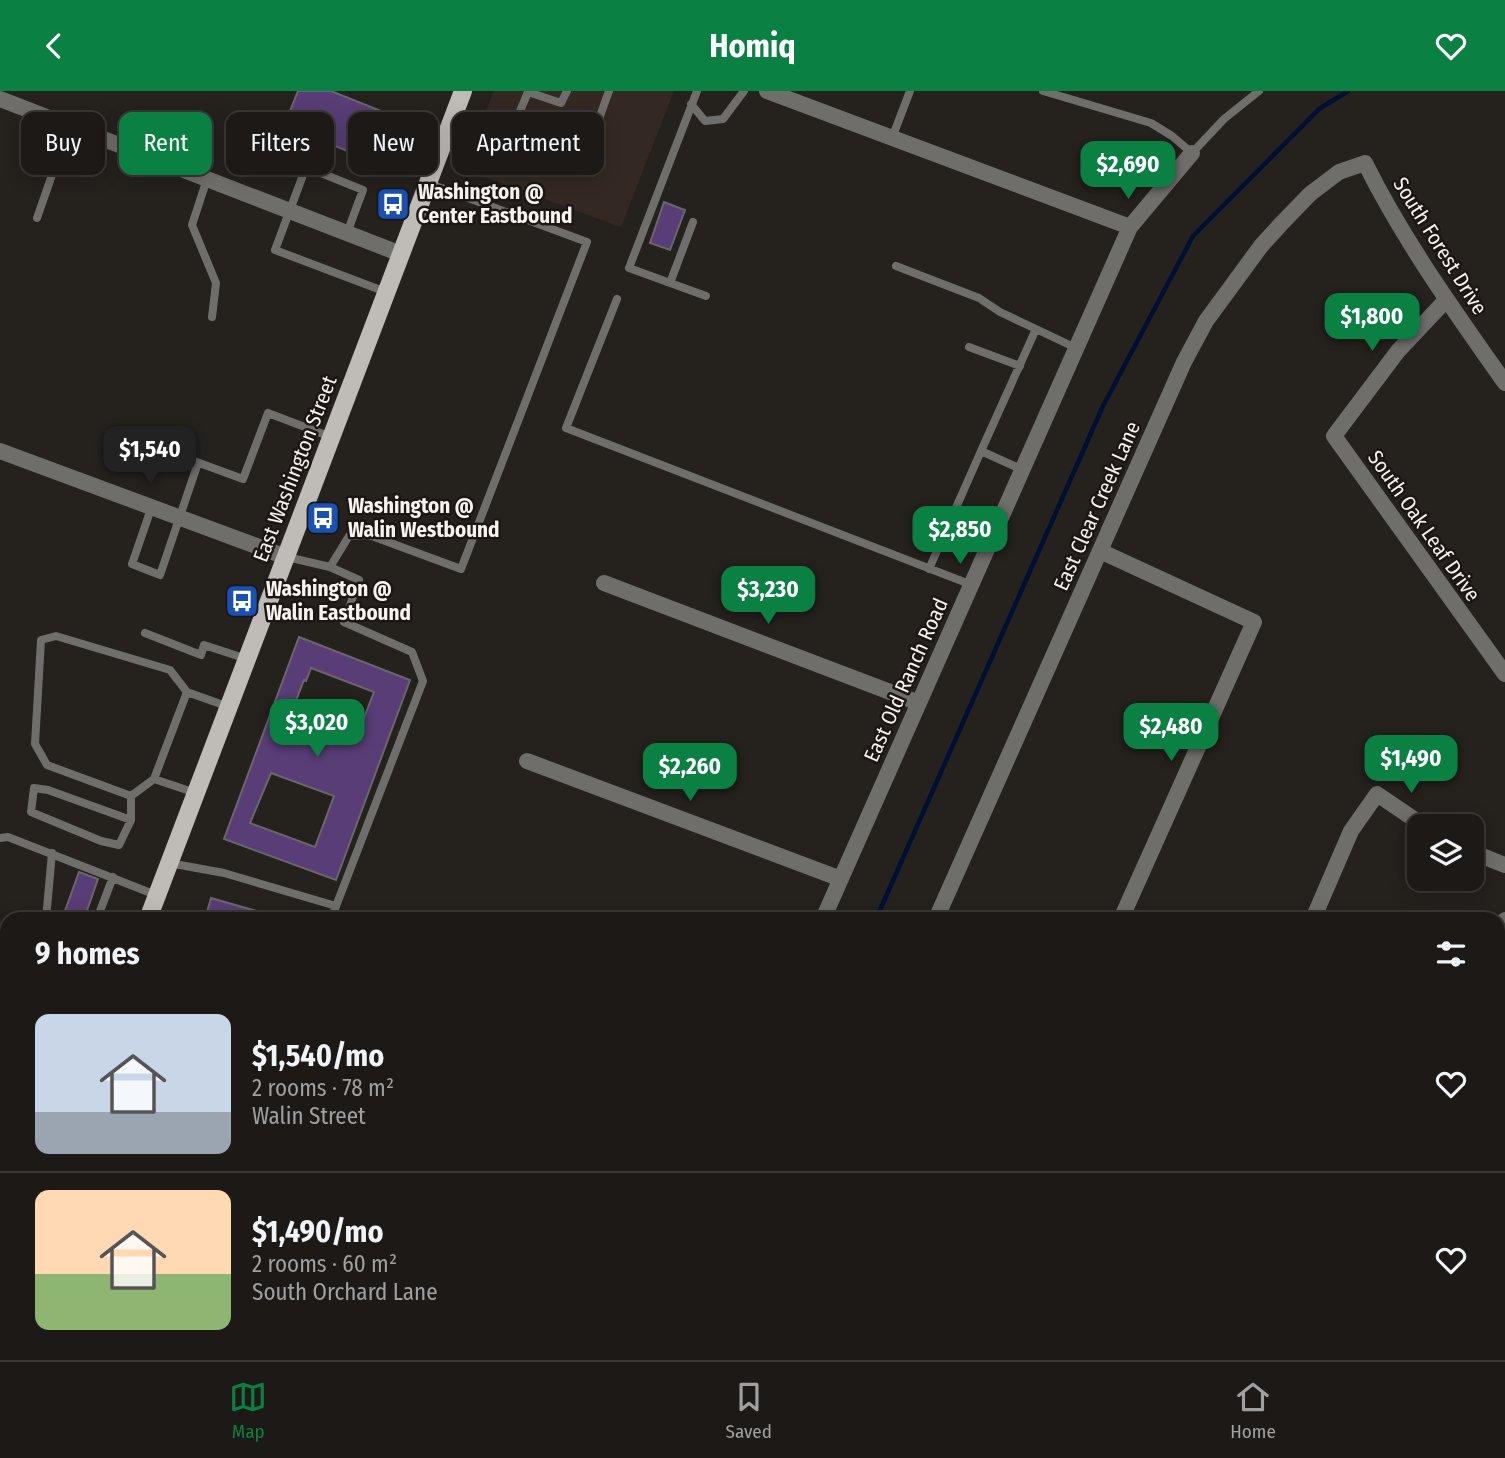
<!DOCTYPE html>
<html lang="en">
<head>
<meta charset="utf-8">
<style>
  :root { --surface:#1c1916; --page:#25221f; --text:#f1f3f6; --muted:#a0a0a1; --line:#3a3835; --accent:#0b8043 }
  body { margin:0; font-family:"Fira Sans Condensed",sans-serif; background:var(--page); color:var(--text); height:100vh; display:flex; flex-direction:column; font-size:26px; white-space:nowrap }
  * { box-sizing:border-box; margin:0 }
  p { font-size:23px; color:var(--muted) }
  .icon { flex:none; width:38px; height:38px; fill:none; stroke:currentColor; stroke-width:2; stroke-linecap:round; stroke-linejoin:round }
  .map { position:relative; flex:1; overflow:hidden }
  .details { position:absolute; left:0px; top:821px; width:1505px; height:450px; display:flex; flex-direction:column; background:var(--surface); border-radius:21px 21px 0 0; box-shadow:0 4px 18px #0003,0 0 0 2px var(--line) }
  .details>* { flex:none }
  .top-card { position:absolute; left:21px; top:21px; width:700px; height:63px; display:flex; gap:14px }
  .tools { position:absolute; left:1407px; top:723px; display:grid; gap:14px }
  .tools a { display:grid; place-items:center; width:77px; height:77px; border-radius:14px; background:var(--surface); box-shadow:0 4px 18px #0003,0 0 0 2px var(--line); font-size:35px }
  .price { position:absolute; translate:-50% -60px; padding:0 16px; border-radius:14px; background:var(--accent); color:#fff; font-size:23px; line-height:46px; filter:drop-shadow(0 2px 4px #0008) }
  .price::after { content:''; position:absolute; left:50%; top:42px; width:21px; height:16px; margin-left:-10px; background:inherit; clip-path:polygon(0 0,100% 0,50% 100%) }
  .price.selected { background:#222; color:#fff }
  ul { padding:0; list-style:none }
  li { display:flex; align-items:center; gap:21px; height:175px; padding:0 35px }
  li+li { border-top:2px solid var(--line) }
  li span { display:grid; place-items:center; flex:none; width:196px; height:140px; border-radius:14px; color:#555 }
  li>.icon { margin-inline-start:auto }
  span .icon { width:84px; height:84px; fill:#fffc; stroke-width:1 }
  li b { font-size:30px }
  h2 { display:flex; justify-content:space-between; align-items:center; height:84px; padding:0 35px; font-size:30px }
  .tag { padding:0 24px; border-radius:14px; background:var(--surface); box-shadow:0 4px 18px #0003,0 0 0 2px var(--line); font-size:24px; line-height:63px }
  .tag.selected { background:var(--accent); color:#fff }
  header { display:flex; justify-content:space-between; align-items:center; height:91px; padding:0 35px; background:var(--accent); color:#fff; font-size:32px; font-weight:700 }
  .tab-bar { display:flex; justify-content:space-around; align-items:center; height:98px; border-top:2px solid var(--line); background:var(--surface); font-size:19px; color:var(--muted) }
  .tab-bar a { display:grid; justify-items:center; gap:4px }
  .tab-bar .selected { color:var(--accent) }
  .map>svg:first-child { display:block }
  .built { fill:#332922 }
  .green { fill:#313201 }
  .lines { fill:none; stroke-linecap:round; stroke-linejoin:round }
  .stream { stroke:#000f34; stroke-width:4.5 }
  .building { fill:#593d76; stroke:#69676d; stroke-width:2; fill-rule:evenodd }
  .lane { stroke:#706e6b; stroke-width:8 }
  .street { stroke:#706e6b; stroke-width:16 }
  .secondary { stroke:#9c9995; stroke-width:18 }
  .primary { stroke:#bfbbb6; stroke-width:18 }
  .labels { text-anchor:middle; stroke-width:5; stroke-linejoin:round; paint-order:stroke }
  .poi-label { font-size:21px; font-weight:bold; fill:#f6f3f1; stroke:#1c1714; text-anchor:start }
  .street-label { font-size:21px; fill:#f6f3f1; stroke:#1c1714 }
</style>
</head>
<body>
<header><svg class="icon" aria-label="back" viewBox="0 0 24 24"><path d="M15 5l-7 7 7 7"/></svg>Homiq<svg class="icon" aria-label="heart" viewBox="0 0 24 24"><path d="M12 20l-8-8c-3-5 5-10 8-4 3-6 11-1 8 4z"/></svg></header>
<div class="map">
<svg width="1505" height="1269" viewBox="0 0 1505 1269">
  <rect width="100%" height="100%" fill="#25211d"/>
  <path class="built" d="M494,0H674L621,136L463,78Z
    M127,1264H511L530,1269H126Z"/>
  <path class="green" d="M1505,877V1265L1498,1263V895Z"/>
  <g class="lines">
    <path class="stream" d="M876,828L1103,315L1193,145L1319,18L1348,0
      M681,1269L683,1264"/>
  </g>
  <path class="building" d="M298,0H331L401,28L383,74L284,35Z
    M664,111L685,119L670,159L650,152Z
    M299,546L410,589L336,789L224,748ZM311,577L374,601L354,652L289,628L304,589L306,590ZM271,682L334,705L315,756L250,732Z
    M79,781L98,788L84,828H62Z
    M211,807L274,825L273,828H205Z"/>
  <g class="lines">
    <path class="lane" d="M697,0L629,177L706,205
      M1043,0L1151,32L1172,45L1192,62L1224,28L1259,0
      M691,13L705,30L723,28L744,0
      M512,39L585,67L609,0
      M892,47L910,0
      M444,48L501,66L528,1L561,12L567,0
      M207,88L192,134L216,192L212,226
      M37,127L69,35
      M347,142L363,99L306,76L275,159L386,201
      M896,175L979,207L1000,221L1036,238L981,360
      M670,192L693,131
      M617,208L566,337L972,494
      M1036,238L1076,257
      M969,256L1020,275
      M172,362L243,388L268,322L331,346
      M152,415L132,473L160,484L198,372
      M287,466L330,476L349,445L369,444L461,478L587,151L428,92
      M330,476L359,489L344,531L412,561L423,590L331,828
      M929,478L981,360L1023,379
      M145,542L201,564L204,554L247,568
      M154,688L187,601
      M131,705L154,688L196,702
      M131,729L48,699L34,697L31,721L101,750L119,754L131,729V705L47,674L35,653L41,549L56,545L170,579L187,601L229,616
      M0,747L8,746L156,804
      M169,772L224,782L336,815
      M46,828L52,762
      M97,828L113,786
      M489,1269L492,1264"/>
    <path class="street" d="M767,0L1130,136
      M0,8L401,163
      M1446,209L1398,260L1334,345L1505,583
      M0,360L286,466
      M1100,460L1254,531L1121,828
      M604,492L919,612
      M527,670L841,788
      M1472,761L1505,774
      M823,828L1130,136L1192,62
      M936,828L1184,271L1206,230L1261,155L1281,133L1310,103L1339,81L1365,72C1404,150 1455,221 1505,292
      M1313,828L1351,740L1377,703L1424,735
      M1498,847L1505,829
      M965,1264L979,1269
      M1459,1264L1473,1269
      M623,1269L626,1264
      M1352,1269L1354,1264"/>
    <path class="secondary" d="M565,1264L579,1269
      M646,1264L661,1269"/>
    <path class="primary" d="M148,828L463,0
      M0,873L7,898
      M44,1269V1264
      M88,1269V1264"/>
  </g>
  <defs>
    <symbol id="bus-square" viewBox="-11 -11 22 22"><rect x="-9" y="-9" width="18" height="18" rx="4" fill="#1a4fb4" stroke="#1c1714"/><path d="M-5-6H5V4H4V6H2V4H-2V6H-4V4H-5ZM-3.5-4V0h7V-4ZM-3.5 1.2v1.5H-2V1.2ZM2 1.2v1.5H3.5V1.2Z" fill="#fff"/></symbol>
  </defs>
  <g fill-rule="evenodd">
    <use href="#bus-square" x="374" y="94" width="38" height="38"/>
    <use href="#bus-square" x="304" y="408" width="38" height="38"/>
    <use href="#bus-square" x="223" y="491" width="38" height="38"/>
  </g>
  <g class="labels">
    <g class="poi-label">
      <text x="418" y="108">Washington @<tspan x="418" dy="24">Center Eastbound</tspan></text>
      <text x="348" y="422">Washington @<tspan x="348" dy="24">Walin Westbound</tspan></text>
      <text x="266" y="505">Washington @<tspan x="266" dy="24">Walin Eastbound</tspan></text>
    </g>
    <g class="street-label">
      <text transform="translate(1440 155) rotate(58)" y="7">South Forest Drive</text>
      <text transform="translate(295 378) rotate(-69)" y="7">East Washington Street</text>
      <text transform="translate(1097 415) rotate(-66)" y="7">East Clear Creek Lane</text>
      <text transform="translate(1424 435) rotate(55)" y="7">South Oak Leaf Drive</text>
      <text transform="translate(906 589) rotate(-66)" y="7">East Old Ranch Road</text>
    </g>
  </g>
</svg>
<div class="tools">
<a><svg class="icon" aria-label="layers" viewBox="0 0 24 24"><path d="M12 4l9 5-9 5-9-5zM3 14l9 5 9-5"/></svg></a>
</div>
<b class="price" style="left:1128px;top:110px">$2,690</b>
<b class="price" style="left:1372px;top:262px">$1,800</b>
<b class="price selected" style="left:150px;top:395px">$1,540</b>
<b class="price" style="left:960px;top:475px">$2,850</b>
<b class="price" style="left:768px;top:535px">$3,230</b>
<b class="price" style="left:317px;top:668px">$3,020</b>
<b class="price" style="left:1171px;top:672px">$2,480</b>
<b class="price" style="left:1411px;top:704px">$1,490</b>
<b class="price" style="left:690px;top:712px">$2,260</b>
<div class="top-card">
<a class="tag">Buy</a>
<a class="tag selected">Rent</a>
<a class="tag">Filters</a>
<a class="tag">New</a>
<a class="tag">Apartment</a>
</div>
<section class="details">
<h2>9 homes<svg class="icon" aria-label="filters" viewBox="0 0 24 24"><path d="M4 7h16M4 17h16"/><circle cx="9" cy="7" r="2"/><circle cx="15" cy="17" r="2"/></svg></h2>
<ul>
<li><span style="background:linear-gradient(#c9d6e8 70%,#9aa5b1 0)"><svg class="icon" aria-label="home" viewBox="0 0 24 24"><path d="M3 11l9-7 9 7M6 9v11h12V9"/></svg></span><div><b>$1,540/mo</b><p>2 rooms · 78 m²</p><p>Walin Street</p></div><svg class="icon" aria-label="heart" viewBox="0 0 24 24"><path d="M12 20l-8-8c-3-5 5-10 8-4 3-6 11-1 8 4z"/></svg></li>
<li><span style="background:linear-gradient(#ffd9b3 60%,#8fb573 0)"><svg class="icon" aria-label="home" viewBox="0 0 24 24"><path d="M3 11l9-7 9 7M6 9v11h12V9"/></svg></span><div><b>$1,490/mo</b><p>2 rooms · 60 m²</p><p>South Orchard Lane</p></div><svg class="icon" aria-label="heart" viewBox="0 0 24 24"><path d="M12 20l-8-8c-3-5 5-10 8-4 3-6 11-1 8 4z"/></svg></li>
</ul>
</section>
</div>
<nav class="tab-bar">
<a class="selected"><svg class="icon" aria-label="map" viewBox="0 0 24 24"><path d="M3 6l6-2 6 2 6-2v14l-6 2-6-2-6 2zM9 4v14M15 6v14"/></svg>Map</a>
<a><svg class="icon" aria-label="saved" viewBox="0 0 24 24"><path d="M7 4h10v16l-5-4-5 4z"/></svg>Saved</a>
<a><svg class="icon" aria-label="home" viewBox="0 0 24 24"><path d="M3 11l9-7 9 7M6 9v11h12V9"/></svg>Home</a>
</nav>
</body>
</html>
